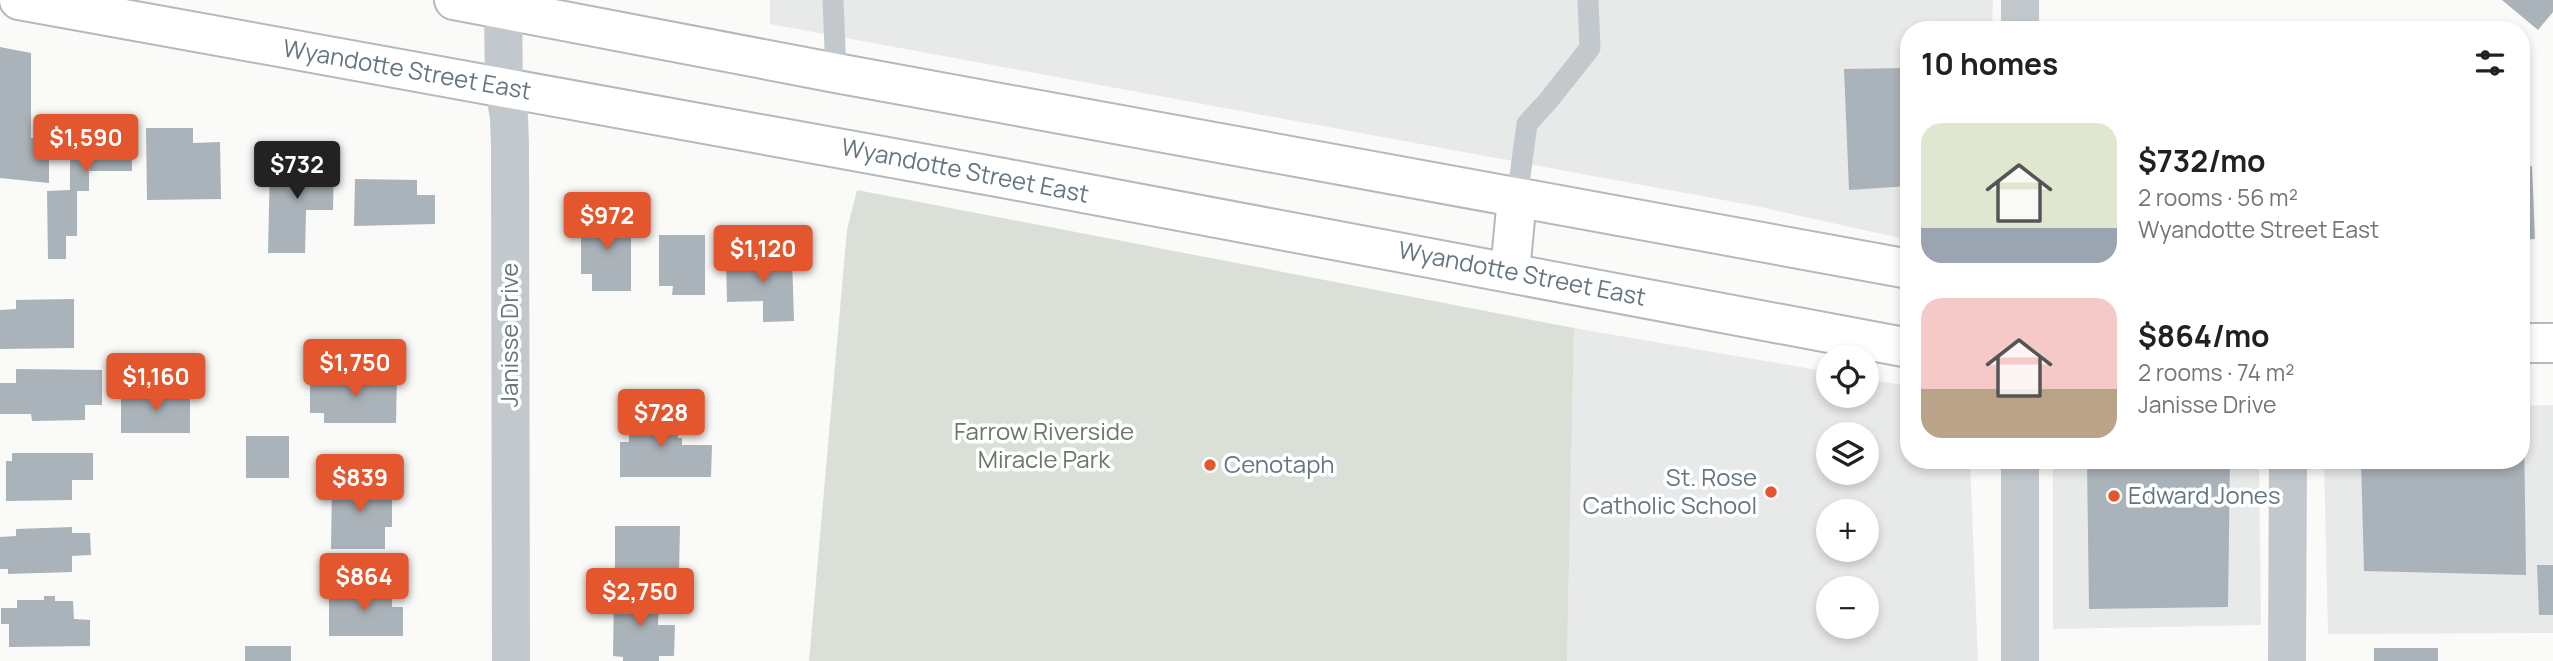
<!DOCTYPE html>
<html lang="en">
<head>
<meta charset="utf-8">
<style>
  :root { --surface:#fff; --page:#f2f2f2; --text:#202124; --muted:#757577; --accent:#e4572e }
  body { margin:0; font-family:Manrope,sans-serif; background:var(--page); color:var(--text); height:100vh; display:flex; flex-direction:column; font-size:26px; white-space:nowrap }
  * { box-sizing:border-box; margin:0 }
  p { font-size:23px; color:var(--muted) }
  .icon { flex:none; width:38px; height:38px; fill:none; stroke:currentColor; stroke-width:2; stroke-linecap:round; stroke-linejoin:round }
  .map { position:relative; flex:1; overflow:hidden }
  .drawer { position:absolute; left:1900px; top:21px; width:630px; height:448px; display:flex; flex-direction:column; background:var(--surface); border-radius:28px; box-shadow:0 4px 10px #0003 }
  .drawer>* { flex:none }
  .tools { position:absolute; left:1816px; top:345px; display:grid; gap:14px }
  .tools a { display:grid; place-items:center; width:63px; height:63px; border-radius:50%; background:var(--surface); box-shadow:0 4px 10px #0003; font-size:35px }
  .price { position:absolute; translate:-50% -60px; padding:0 16px; border-radius:7px; background:var(--accent); color:#fff; font-size:23px; line-height:46px; filter:drop-shadow(0 2px 4px #0008) }
  .price::after { content:''; position:absolute; left:50%; top:42px; width:21px; height:16px; margin-left:-10px; background:inherit; clip-path:polygon(0 0,100% 0,50% 100%) }
  .price.current { background:#222; color:#fff }
  ul { padding:0; list-style:none }
  li { display:flex; align-items:center; gap:21px; height:175px; padding:0 21px }
  li span { display:grid; place-items:center; flex:none; width:196px; height:140px; border-radius:21px; color:#555 }
  li>.icon { margin-inline-start:auto }
  span .icon { width:84px; height:84px; fill:#fffc; stroke-width:1 }
  li b { font-size:30px }
  h2 { display:flex; justify-content:space-between; align-items:center; height:84px; padding:0 21px; font-size:30px }
  .map>svg:first-child { display:block }
  .built { fill:#e8e9e9; fill-rule:evenodd }
  .green { fill:#dadfd7 }
  .building { fill:#aab3b9 }
  .lines { fill:none; stroke-linecap:round; stroke-linejoin:round }
  .secondary-casing { stroke:#b3babf; stroke-width:42 }
  .lane { stroke:#c3c8cc; stroke-width:21 }
  .street { stroke:#c3c8cc; stroke-width:38 }
  .secondary { stroke:#fff; stroke-width:38 }
  .poi-dot { fill:#e4572e; stroke:#fff; stroke-width:2.5 }
  .labels { text-anchor:middle; stroke-width:7; stroke-linejoin:round; paint-order:stroke }
  .street-label { font-size:24px; fill:#657683; stroke:#fff }
  .park-label { font-size:24px; fill:#687a64; stroke:#fff }
  .poi-label { font-size:24px; fill:#657683; stroke:#fff; text-anchor:start }
</style>
</head>
<body>
<div class="map">
<svg width="2553" height="661" viewBox="0 0 2553 661">
  <rect width="100%" height="100%" fill="#fafaf8"/>
  <path class="built" d="M770,0H1993L1992,30H1909V240L1756,206L770,24Z
    M1574,328L1829,372V396H1867V379L1909,386V460H1970L1978,661H1567ZM1867,434V472H1829V434ZM1829,511H1867V550H1829ZM1829,588H1867V626H1829Z
    M2553,405V633L2328,634L2324,460H2522V406Z
    M2053,460H2259L2261,625L2053,629Z"/>
  <path class="green" d="M857,190L1574,328L1567,661H809L847,230Z"/>
  <path class="building" d="M2502,0H2553V12L2538,30Z
    M0,47L31,53V138L49,137V183L0,178Z
    M1909,68V186L1849,190L1844,69Z
    M96,115H111L112,124L131,123L132,171H89V191H77V236H66V259H48L47,191L70,190V123H96Z
    M146,128H193V143L220,142L221,199L147,200Z
    M297,156H316V163H334L333,210H306L305,253H268L270,162H297Z
    M2532,166L2535,239L2522,240V167Z
    M355,179L417,180V195H435V224L354,226Z
    M591,212H606V218L631,219V291H592V274H581V219H591Z
    M659,235H705V295H672L673,286H659Z
    M792,257L794,321L763,322V301L727,302L726,258Z
    M74,299V348L0,349V310L16,309V300Z
    M16,369L102,370V405H85V420L32,421L31,414H0V383H16Z
    M323,375H397L396,423H324V413H310V379H323Z
    M121,394H190V433H121Z
    M629,412H678V438H682V445H712L711,477H620V442H629Z
    M2522,427H2524L2526,575L2364,571L2361,460H2522Z
    M246,436H289V478H246Z
    M12,453H93V480H72V500L6,501V461H12Z
    M2087,460H2230L2228,607L2089,609Z
    M354,470H371V482H385V496L392,495V527H385V549H331L332,483H354Z
    M615,526H680L679,574H615Z
    M72,527V533H90L91,555L72,556V572L8,574V569H0V537L16,536V529Z
    M2537,565H2553V615H2539Z
    M386,588V592H392V607H403V636H329V589Z
    M614,591H659L658,625H675L674,656H659V661H623V657L613,656Z
    M44,596H55V601H73L74,619L90,620V646L9,647V624H1V608H17V600H44Z
    M245,646H291V661H245Z
    M2374,648H2438V661H2374Z"/>
  <g class="lines">
    <defs>
      <path id="secondary" d="M19,0L1003,178L1909,348
        M454,0L836,73L1909,269
        M1510,272L1517,198
        M2522,343H2553"/>
    </defs>
    <use href="#secondary" class="secondary-casing"/>
    <path class="lane" d="M833,0L836,73
      M1517,198L1527,124L1548,101L1590,48L1588,0"/>
    <path class="street" d="M503,10L504,87L509,118L510,146L511,661
      M2020,30V0
      M2020,460V661
      M2287,661L2288,460"/>
    <use href="#secondary" class="secondary"/>
  </g>
  <g class="poi-dot">
    <circle cx="1210" cy="465" r="7"/>
    <circle cx="1771" cy="492" r="7"/>
    <circle cx="2114" cy="496" r="7"/>
  </g>
  <g class="labels">
    <g class="street-label">
      <text transform="translate(407 70) rotate(10)" y="8">Wyandotte Street East</text>
      <text transform="translate(965 171) rotate(11)" y="8">Wyandotte Street East</text>
      <text transform="translate(1522 274) rotate(11)" y="8">Wyandotte Street East</text>
      <text transform="translate(510 335) rotate(-90)" y="8">Janisse Drive</text>
    </g>
    <g class="park-label">
      <text x="1044" y="440">Farrow Riverside<tspan x="1044" dy="28">Miracle Park</tspan></text>
    </g>
    <g class="poi-label">
      <text x="1224" y="473">Cenotaph</text>
      <text x="1757" y="486" text-anchor="end">St. Rose<tspan x="1757" dy="28">Catholic School</tspan></text>
      <text x="2128" y="504">Edward Jones</text>
    </g>
  </g>
</svg>
<div class="tools">
<a><svg class="icon" aria-label="locate" viewBox="0 0 24 24"><circle cx="12" cy="12" r="6"/><path d="M12 2v4M12 18v4M2 12h4M18 12h4"/></svg></a>
<a><svg class="icon" aria-label="layers" viewBox="0 0 24 24"><path d="M12 4l9 5-9 5-9-5zM3 14l9 5 9-5"/></svg></a>
<a>+</a>
<a>−</a>
</div>
<b class="price" style="left:86px;top:174px">$1,590</b>
<b class="price current" style="left:297px;top:201px">$732</b>
<b class="price" style="left:607px;top:252px">$972</b>
<b class="price" style="left:763px;top:285px">$1,120</b>
<b class="price" style="left:355px;top:399px">$1,750</b>
<b class="price" style="left:156px;top:413px">$1,160</b>
<b class="price" style="left:661px;top:449px">$728</b>
<b class="price" style="left:360px;top:514px">$839</b>
<b class="price" style="left:364px;top:613px">$864</b>
<b class="price" style="left:640px;top:628px">$2,750</b>
<section class="drawer">
<h2>10 homes<svg class="icon" aria-label="filters" viewBox="0 0 24 24"><path d="M4 7h16M4 17h16"/><circle cx="9" cy="7" r="2"/><circle cx="15" cy="17" r="2"/></svg></h2>
<ul>
<li><span style="background:linear-gradient(#dfe7d0 75%,#9aa5b1 0)"><svg class="icon" aria-label="home" viewBox="0 0 24 24"><path d="M3 11l9-7 9 7M6 9v11h12V9"/></svg></span><div><b>$732/mo</b><p>2 rooms · 56 m²</p><p>Wyandotte Street East</p></div></li>
<li><span style="background:linear-gradient(#f6c9c9 65%,#b9a48a 0)"><svg class="icon" aria-label="home" viewBox="0 0 24 24"><path d="M3 11l9-7 9 7M6 9v11h12V9"/></svg></span><div><b>$864/mo</b><p>2 rooms · 74 m²</p><p>Janisse Drive</p></div></li>
</ul>
</section>
</div>
</body>
</html>
